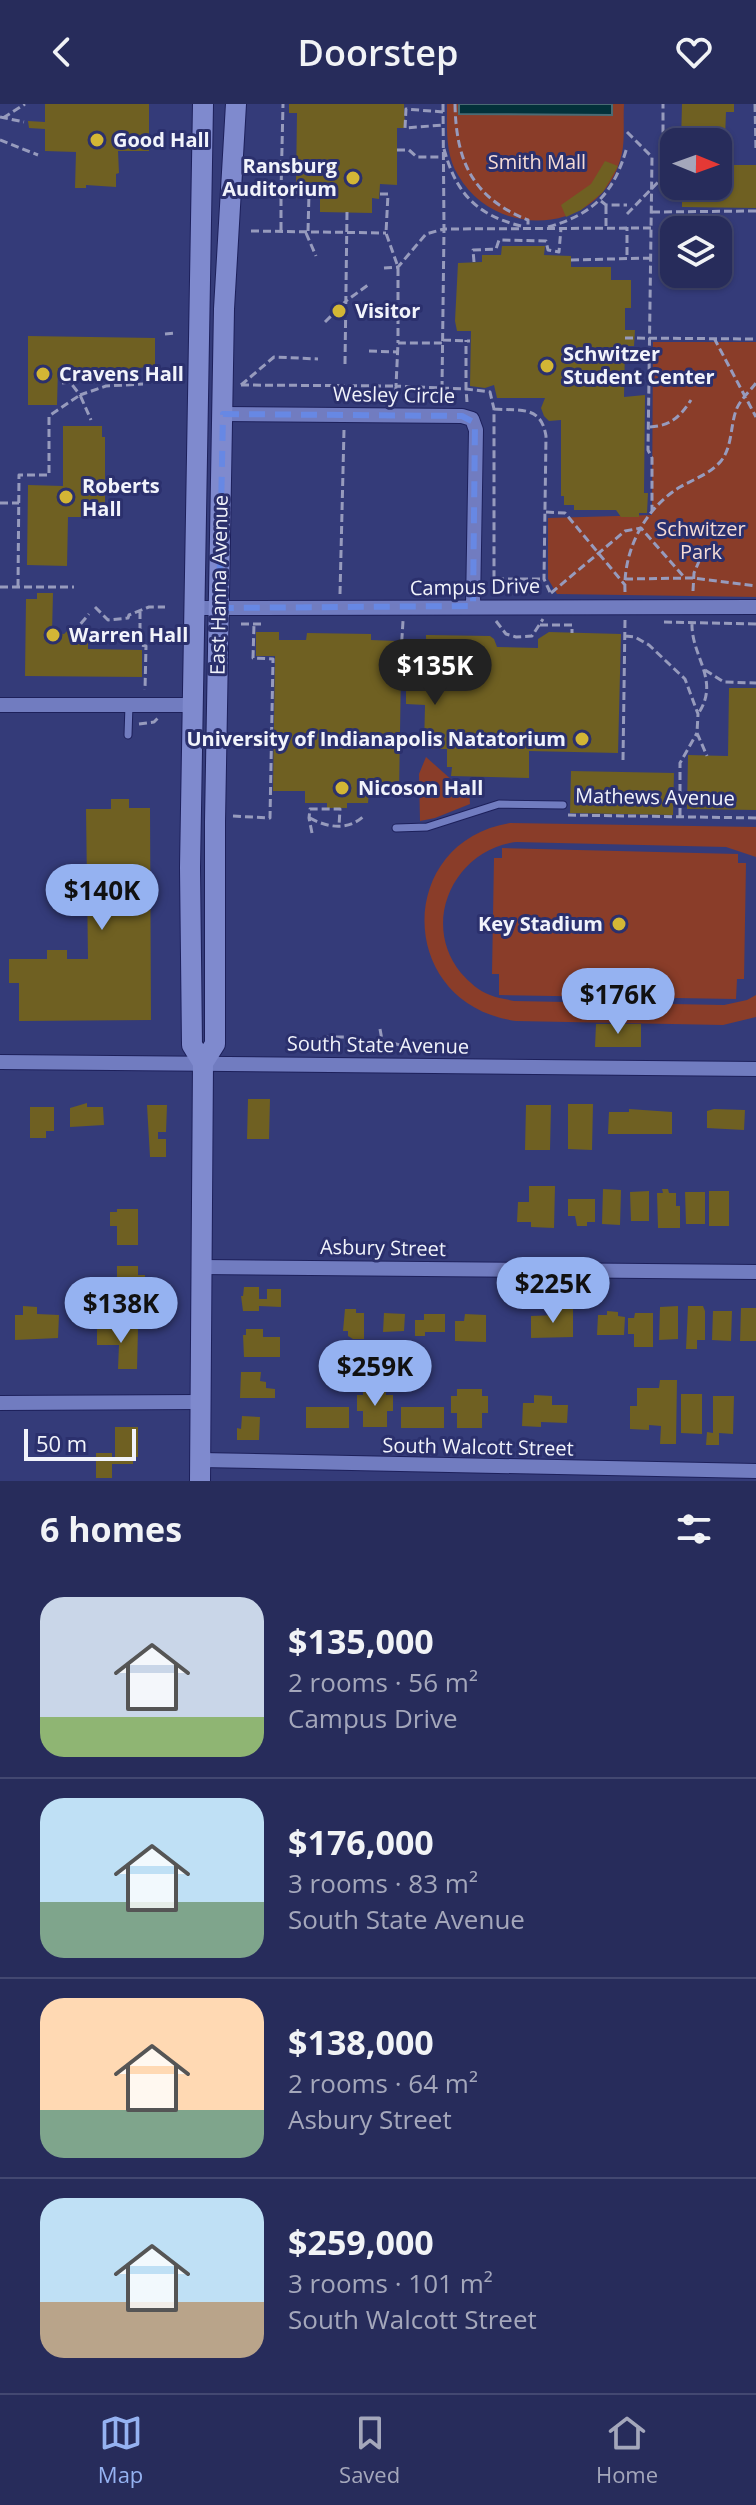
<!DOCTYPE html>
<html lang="en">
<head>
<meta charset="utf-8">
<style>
  :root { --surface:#272c5b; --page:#333864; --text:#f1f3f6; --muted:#a4a7bb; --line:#434871; --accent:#95b2f1 }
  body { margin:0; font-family:"Open Sans",sans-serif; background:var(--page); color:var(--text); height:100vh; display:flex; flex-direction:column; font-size:30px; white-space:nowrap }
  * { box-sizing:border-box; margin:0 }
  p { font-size:26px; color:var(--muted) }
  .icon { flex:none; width:44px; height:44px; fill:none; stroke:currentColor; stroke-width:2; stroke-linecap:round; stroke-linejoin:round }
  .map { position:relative; height:1377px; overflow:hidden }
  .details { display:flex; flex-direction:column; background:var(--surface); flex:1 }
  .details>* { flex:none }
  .needle { width:52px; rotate:91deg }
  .buttons { position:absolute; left:660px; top:24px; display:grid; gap:16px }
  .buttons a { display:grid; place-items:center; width:72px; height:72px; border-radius:16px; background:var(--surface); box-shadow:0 2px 6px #0004,0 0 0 2px var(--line); font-size:40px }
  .scale { position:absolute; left:24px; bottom:20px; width:112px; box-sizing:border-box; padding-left:8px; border:4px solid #f1f3fb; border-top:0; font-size:22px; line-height:28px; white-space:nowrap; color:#f1f3fb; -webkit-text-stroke:6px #2b306d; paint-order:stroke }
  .price { position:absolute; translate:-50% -68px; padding:0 18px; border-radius:28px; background:var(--accent); color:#111; font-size:26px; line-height:52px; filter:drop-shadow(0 2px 4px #0008) }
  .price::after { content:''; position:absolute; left:50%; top:48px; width:24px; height:18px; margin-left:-12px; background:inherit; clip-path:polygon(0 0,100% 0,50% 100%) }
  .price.current { background:#222; color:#fff }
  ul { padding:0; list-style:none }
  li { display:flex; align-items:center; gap:24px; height:200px; padding:0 40px }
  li+li { border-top:2px solid var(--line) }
  li span { display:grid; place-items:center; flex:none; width:224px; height:160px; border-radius:24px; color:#555 }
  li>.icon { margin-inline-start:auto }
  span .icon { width:96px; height:96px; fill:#fffc; stroke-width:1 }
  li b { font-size:34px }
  h2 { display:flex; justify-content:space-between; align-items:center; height:96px; padding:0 40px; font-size:34px }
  header { display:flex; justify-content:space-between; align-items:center; height:104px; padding:0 40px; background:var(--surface); font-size:36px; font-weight:600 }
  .tabs { display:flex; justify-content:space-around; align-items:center; height:112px; border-top:2px solid var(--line); background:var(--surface); font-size:22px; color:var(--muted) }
  .tabs a { display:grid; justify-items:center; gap:4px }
  .tabs .current { color:var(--accent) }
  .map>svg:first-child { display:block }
  .green { fill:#8a3d29 }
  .water { fill:#03313a; stroke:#4a6b74; stroke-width:2 }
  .building { fill:#6f6022 }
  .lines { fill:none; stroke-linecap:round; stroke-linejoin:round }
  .service-casing { stroke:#1d205b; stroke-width:9 }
  .minor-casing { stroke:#1d205b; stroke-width:16 }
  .secondary-casing { stroke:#1d205b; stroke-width:22 }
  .path { stroke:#979bbd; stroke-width:3; stroke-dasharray:8 4; stroke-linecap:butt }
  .service { stroke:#717cc0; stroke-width:7 }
  .minor { stroke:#717cc0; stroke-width:14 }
  .secondary { stroke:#7f8ace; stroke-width:20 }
  .marked { fill:none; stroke:#6788e4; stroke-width:6; stroke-dasharray:16 10; stroke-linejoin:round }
  .poi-dot { fill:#d3b635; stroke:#2b306d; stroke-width:3 }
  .labels { text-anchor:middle; stroke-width:6; stroke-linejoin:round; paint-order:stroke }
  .poi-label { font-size:20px; font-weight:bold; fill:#f1f3fb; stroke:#2b306d; text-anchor:start }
  .park-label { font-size:20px; fill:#f6dcd5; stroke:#2b306d }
  .street-label { font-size:20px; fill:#f1f3fb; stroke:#2b306d }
</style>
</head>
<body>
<header><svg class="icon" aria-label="back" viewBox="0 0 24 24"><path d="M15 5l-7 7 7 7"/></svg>Doorstep<svg class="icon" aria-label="heart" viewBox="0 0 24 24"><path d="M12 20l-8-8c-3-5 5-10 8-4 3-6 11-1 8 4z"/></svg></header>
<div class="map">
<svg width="756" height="1377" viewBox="0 0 756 1377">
  <rect width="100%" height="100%" fill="#343b79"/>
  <path class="green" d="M447,0H624C623,16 625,34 622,49C605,129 498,140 458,71C445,50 447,24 447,0Z
    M653,238H756V493L557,490L548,475V414L652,411Z
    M426,653L462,685H469L470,700L435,714L420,717L419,670Z
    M510,719L756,723V753L726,743L516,738C454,746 420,819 461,869C469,878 479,887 490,891C497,894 506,895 514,897L724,901L747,896L756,891V913L723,921L516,917C396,901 394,738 510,719Z
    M502,744L738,750V759H746L744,875H737L736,895L499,891V870H492L494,754H502Z"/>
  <path class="water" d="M459,0H612V11L459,10Z"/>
  <path class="building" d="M45,0H149V47H118L119,69L116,70V83L86,81V84H75L76,48L45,47V25L29,24L28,17L45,18Z
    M289,0H404L405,24H397V81L380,80L379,95L372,94V109L320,108V95H313V80H296L297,9H289Z
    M682,0H734V8H726L724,61H756V104L682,103V82H718V38H681Z
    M605,57L618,62L603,88L581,106L566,113L561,101L591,80Z
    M502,142H545L544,151L571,152V163H611V176H631V204H625V226H635L634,242H625L624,293L645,291L644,389H648L647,409H639V413H621L616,406H574V401H564V392H561V316L549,317L544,312L541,304L545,294H497L494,281L485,284L470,282L471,227H457L455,217L458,159L482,158V151H501Z
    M28,232L155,234V262L130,265V275H102V264H58L57,301H28Z
    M63,322H102V333H105V404H96L95,413H68L67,462L27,461L28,381L63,382Z
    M37,489H53L52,529L64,530L69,525L75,531H88V545L142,546V573L25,572L26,495H37Z
    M256,528H279V536H306L307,529L371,530V536L398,537V548L426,549V531L490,532L494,535L497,543L538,544V535L549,528L621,530L618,649L529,647V674L451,672L452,663H447V645H424L425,601L406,600V567H401L399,689L369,688L368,699H347V704H327V699H305V687H273L275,552H256Z
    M729,584H756V706L687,705L688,651L728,652Z
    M571,667L674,669L673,711L570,709Z
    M111,695H129V704H150L151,916L19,917V879H9V855H47V846H67V855H88L86,705H111Z
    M596,920H641V943H595Z
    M248,995H270L269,1035H247Z
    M87,999V1003H103L104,1021L70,1023V1004Z
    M568,1000H593L592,1046L568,1045Z
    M147,1001H167L166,1028H158V1035H166V1053H150Z
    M526,1001H551L550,1046H525Z
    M30,1003H54V1027H46V1034H30Z
    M629,1005L672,1008V1030H608L609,1008H629Z
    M714,1005L745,1006L744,1026L707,1024V1007Z
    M529,1082H555L554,1124L531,1123V1118H517L518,1098H529Z
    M603,1085L621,1086L620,1121L602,1120Z
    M662,1085H668L669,1089H676V1102H680V1124H658L657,1089H663Z
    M649,1087V1117H631L630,1088Z
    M709,1087H729V1122H709Z
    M685,1088H705V1120H686Z
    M568,1095H595V1118H587V1122H577L575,1112H568Z
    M117,1105H138V1141H117V1122H110V1108H117Z
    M117,1162H138V1171H145V1188H139V1202H117Z
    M244,1183H259V1195H267V1185H281V1203L259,1202V1207H243L241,1192H243Z
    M23,1202L37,1203V1210L59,1211L58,1234L15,1236V1211H23Z
    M678,1202V1235L659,1236L660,1203Z
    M688,1202H703L705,1207V1236H697V1245H686Z
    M557,1204H573V1233L531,1234V1212L557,1211Z
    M741,1204H756V1237H740Z
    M345,1205H356V1209H364V1235H353L348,1232V1227H343Z
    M607,1207L618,1208V1212L625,1213L624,1231H597L598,1211H607Z
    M713,1207H732L731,1237L712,1236Z
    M384,1209L405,1210L404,1227L383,1228Z
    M635,1209H653V1243H634V1230H628V1214H634Z
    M424,1210H445V1228H425V1232H415V1216H424Z
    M465,1210L486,1211V1238L455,1237V1217H464Z
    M97,1224L138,1225L137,1265H118L119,1241H97Z
    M246,1225H263V1233H280V1253H244L243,1231H246Z
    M241,1268H261L260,1277L266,1278V1284L275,1285V1294H240Z
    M660,1276H677L676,1340H660L661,1322L649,1321V1326L630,1325V1302H637V1284H659Z
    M457,1285H482V1292H488V1309H482V1324H457V1309H451V1292H457Z
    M363,1286H386V1291H393V1307H387V1323H363V1307H357V1291H363Z
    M681,1290H702V1330L681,1329Z
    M534,1291L552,1292V1301H568L567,1319L541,1318V1323L522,1322L523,1299H534Z
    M713,1292H734L733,1330L719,1329V1341H706L707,1328L713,1329Z
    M306,1303H349V1324H306Z
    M401,1303H444V1324H401Z
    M242,1312L260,1313L259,1336H237V1324L241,1325Z
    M115,1323H138V1353H133V1360H112V1374H96V1349H112V1353H115Z"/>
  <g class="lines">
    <defs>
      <path id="service" d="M128,631L129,601
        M396,724L427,723L499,700L563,701"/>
      <path id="minor" d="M223,310L462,312L472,315L476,326L473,502
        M196,504C382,503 569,502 756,503
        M0,601H194
        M0,958L756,965
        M202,1163L756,1168
        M0,1299L199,1298
        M200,1356L756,1367"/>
      <path id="secondary" d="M203,959L215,940V718L224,205L236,0
        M200,1377L203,959L192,941L190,764L203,0"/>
    </defs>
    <use href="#service" class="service-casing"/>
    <use href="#minor" class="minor-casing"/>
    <use href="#secondary" class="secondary-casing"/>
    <path class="path" d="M443,0L444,125L651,124
      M455,0C456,58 473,94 528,116V123
      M755,0L756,48
      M443,8L406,5L405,24L443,21
      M0,13L24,18
      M3,14L25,0
      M627,28L652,53L648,346L652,354V408
      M0,36L38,51
      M444,45C456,89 476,111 521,122
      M397,46H409L417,53H443
      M663,73L674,74
      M281,88L283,0
      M380,90H388L386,129L398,163V239
      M601,97L606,101H627
      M652,108L756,107
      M627,110L663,73V0
      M606,122V101
      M548,123C594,110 614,89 627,43
      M281,126V88L309,89L308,128
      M251,127L386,129
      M306,129L316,152
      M627,151V123
      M571,156L651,154
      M474,158L473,146L496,145L499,136L546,137L548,146L559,148L561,124
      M384,164L398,163L426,130L444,125L442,284L396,282L398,239H442
      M325,218L346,197L368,181
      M165,230L177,229
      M625,234L756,235
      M714,234L756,313
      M443,236L470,237
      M369,247L397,248
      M345,260L347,108
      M70,278L76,268
      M62,279L70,278L80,291L106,282L143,280
      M241,281L396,282L395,300
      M241,281L274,253L318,255
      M442,297V284L466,285V236
      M467,298L466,285L490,288L494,305V490
      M494,305C520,307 541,301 546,332L544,475L550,488
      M650,323C670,322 680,313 691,296
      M0,399H19
      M546,408L565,409L625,481
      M496,475H544
      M625,475L693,474L756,482
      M0,483H74
      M18,483L19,371H49V312L80,291L91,316
      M693,487L694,469L700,455
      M625,488C623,447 644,405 680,383C694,375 710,370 721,357C733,342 730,320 737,304C741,295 750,287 756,279
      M551,489L625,427L641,424L685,474
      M340,490L344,326
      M95,503L108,516L128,514L129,511L149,503H165
      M140,507V541L146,542L145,586
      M496,517L506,530L516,533L532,532L543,515
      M664,518L756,520
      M692,519C691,553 721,576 698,610
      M241,520H263
      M540,521H572V529
      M73,529L89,510
      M625,532L635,533L649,541L685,575L698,610L697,629L707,652
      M401,549L403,517
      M705,566L724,578L756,579
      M139,620L154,618L158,614
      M623,656L625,516
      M568,711L756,714
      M233,712L270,714L273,555L253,554L254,520
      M680,712V659L697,629
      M310,714C328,724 349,727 365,711
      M312,729L309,714L310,705H340L339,722
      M380,925L382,936L414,945L449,946
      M302,943L324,933H355"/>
    <use href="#service" class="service"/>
    <use href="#minor" class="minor"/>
    <use href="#secondary" class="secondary"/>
  </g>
  <path class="marked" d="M223,310L462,312L475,319L473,502L219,504Z"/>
  <g class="poi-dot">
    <circle cx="97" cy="36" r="8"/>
    <circle cx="353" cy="74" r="8"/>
    <circle cx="339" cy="207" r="8"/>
    <circle cx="547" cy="262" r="8"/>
    <circle cx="43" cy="270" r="8"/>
    <circle cx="66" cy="393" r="8"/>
    <circle cx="53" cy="531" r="8"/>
    <circle cx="582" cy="635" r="8"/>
    <circle cx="342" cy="684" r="8"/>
    <circle cx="619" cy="820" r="8"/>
  </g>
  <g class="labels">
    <g class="poi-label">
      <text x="113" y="43">Good Hall</text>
      <text x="337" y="69" text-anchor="end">Ransburg<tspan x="337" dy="23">Auditorium</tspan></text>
      <text x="355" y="214">Visitor</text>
      <text x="563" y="257">Schwitzer<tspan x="563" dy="23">Student Center</tspan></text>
      <text x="59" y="277">Cravens Hall</text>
      <text x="82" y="389">Roberts<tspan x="82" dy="23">Hall</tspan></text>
      <text x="69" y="538">Warren Hall</text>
      <text x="566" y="642" text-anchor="end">University of Indianapolis Natatorium</text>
      <text x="358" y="691">Nicoson Hall</text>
      <text x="603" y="827" text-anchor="end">Key Stadium</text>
    </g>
    <g class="park-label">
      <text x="537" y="65">Smith Mall</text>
      <text x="701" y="432">Schwitzer<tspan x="701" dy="23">Park</tspan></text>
    </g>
    <g class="street-label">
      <text transform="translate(394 291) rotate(1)" y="7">Wesley Circle</text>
      <text transform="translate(219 481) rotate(-89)" y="7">East Hanna Avenue</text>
      <text transform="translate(475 483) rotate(-1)" y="7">Campus Drive</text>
      <text transform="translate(655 693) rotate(1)" y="7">Mathews Avenue</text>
      <text transform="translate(378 941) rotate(1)" y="7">South State Avenue</text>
      <text transform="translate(383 1144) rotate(1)" y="7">Asbury Street</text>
      <text transform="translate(478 1343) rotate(1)" y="7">South Walcott Street</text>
    </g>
  </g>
</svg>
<div class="buttons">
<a><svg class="needle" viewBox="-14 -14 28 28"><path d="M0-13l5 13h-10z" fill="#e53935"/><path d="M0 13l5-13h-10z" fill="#a4a7bb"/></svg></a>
<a><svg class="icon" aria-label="layers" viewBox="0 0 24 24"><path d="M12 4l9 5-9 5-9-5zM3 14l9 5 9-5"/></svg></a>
</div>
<div class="scale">50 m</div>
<b class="price current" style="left:435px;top:603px">$135K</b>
<b class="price" style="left:102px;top:828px">$140K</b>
<b class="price" style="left:618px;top:932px">$176K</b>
<b class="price" style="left:553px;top:1221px">$225K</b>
<b class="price" style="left:121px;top:1241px">$138K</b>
<b class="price" style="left:375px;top:1304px">$259K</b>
</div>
<section class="details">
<h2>6 homes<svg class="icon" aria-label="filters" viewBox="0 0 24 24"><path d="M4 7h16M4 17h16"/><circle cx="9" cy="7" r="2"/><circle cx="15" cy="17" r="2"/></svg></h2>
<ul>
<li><span style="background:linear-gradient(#c9d6e8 75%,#8fb573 0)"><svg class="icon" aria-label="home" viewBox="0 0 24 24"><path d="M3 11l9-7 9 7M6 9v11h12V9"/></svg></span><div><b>$135,000</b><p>2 rooms · 56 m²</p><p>Campus Drive</p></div></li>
<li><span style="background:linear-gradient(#bfe0f5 65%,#7fa58c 0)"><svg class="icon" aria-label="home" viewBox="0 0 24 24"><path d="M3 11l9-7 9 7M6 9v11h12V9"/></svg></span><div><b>$176,000</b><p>3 rooms · 83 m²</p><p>South State Avenue</p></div></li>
<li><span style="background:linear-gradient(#ffd9b3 70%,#7fa58c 0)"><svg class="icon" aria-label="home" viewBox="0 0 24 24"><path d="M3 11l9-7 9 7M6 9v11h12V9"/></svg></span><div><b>$138,000</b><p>2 rooms · 64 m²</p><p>Asbury Street</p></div></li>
<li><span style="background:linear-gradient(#bfe0f5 65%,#b9a48a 0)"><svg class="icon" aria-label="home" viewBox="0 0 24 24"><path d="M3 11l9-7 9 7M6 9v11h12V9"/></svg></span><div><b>$259,000</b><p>3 rooms · 101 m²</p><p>South Walcott Street</p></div></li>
</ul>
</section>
<nav class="tabs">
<a class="current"><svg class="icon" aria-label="map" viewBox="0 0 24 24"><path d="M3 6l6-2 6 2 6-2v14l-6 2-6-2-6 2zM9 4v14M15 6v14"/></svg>Map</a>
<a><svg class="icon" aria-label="saved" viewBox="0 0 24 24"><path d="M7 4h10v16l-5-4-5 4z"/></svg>Saved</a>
<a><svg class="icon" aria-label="home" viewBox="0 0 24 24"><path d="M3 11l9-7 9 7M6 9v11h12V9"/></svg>Home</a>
</nav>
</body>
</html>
